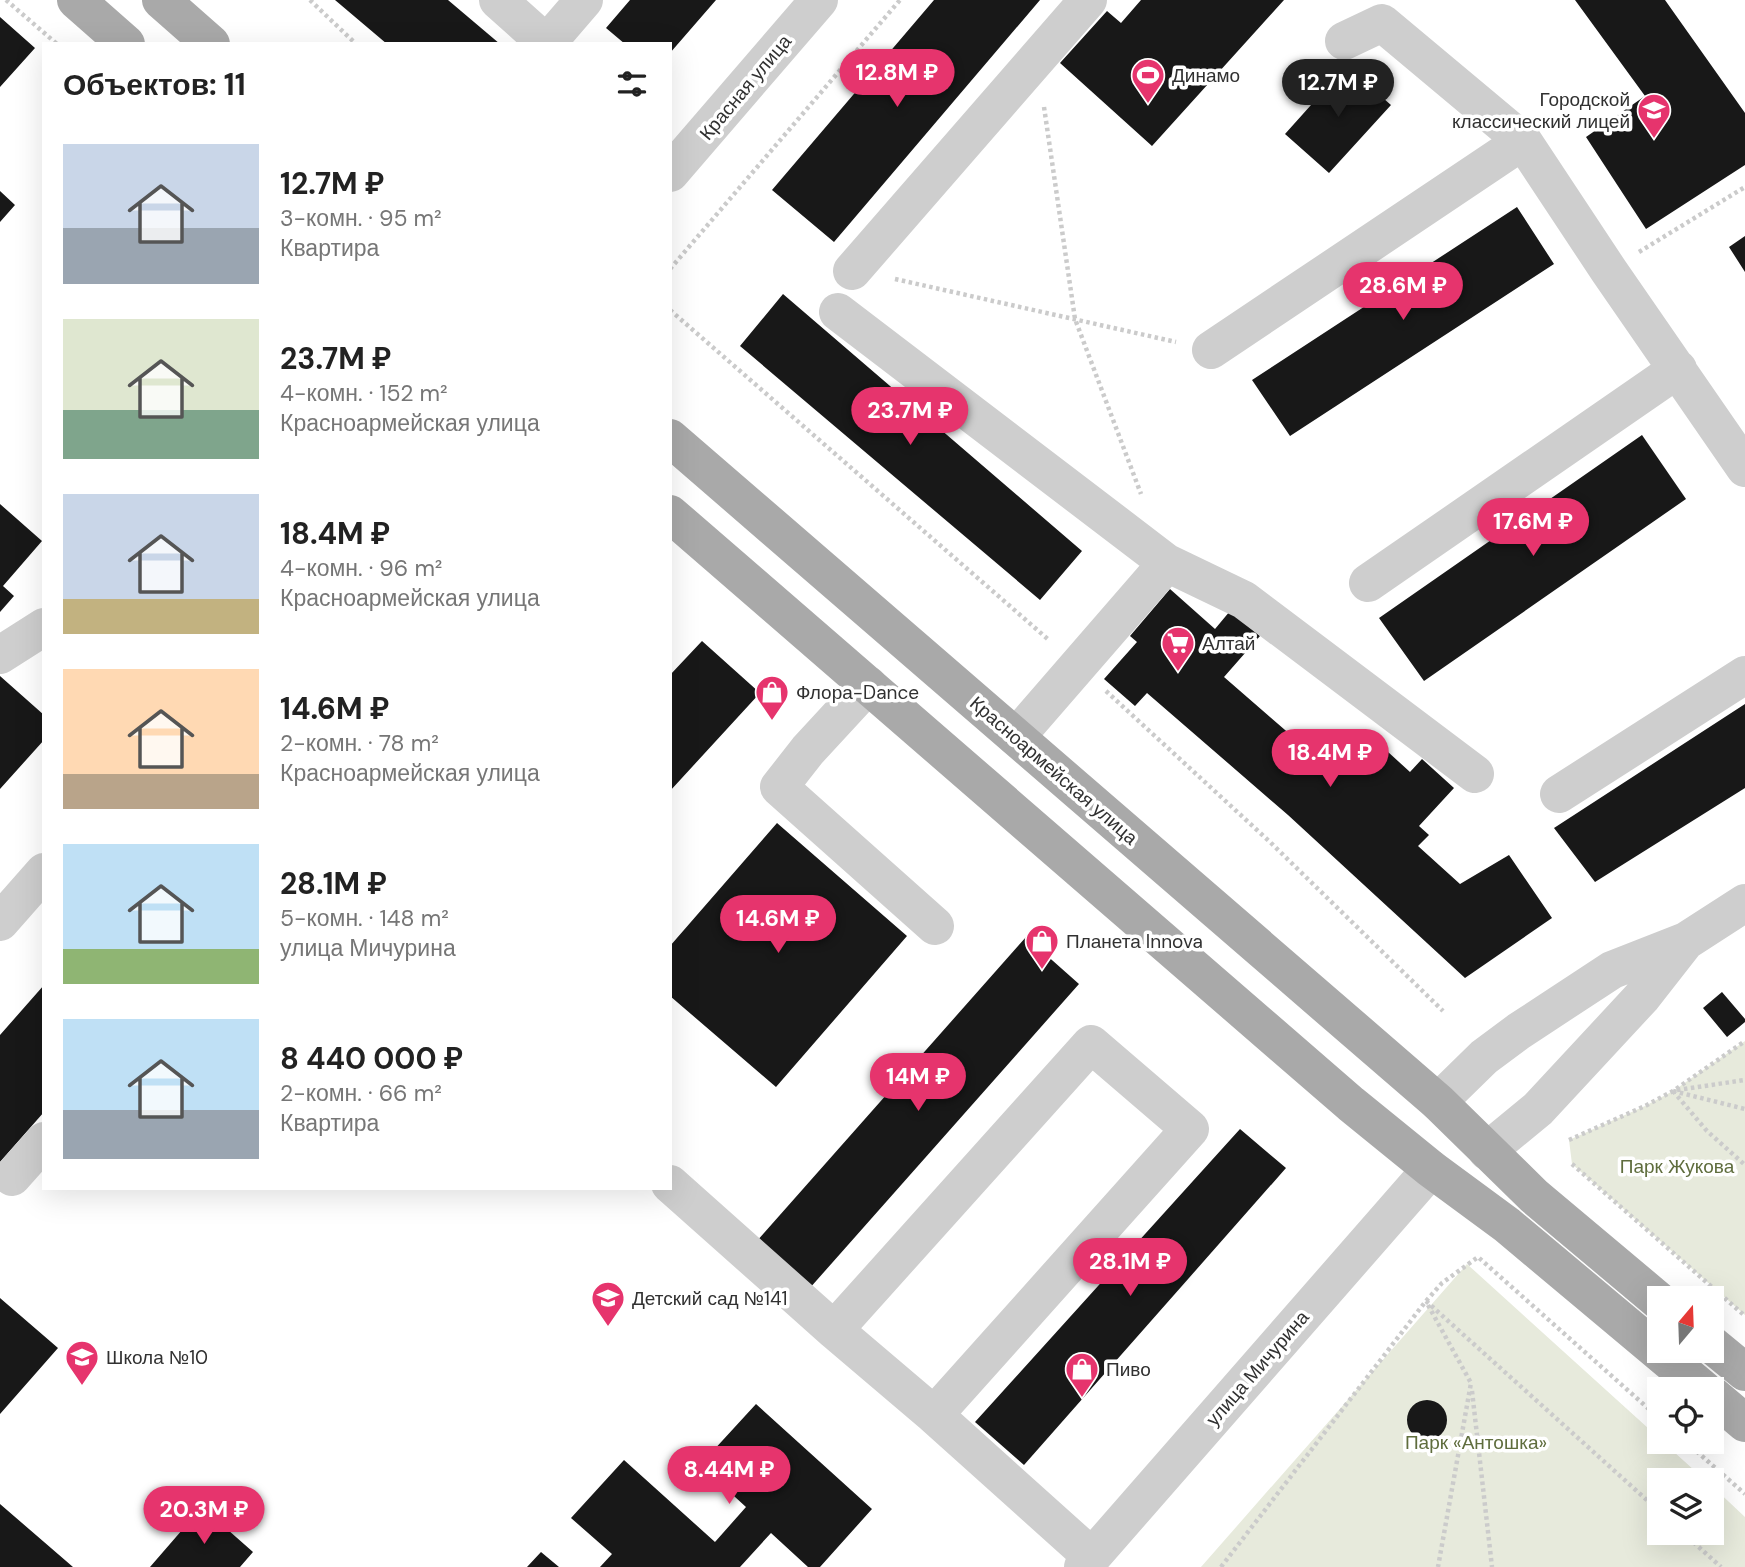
<!DOCTYPE html>
<html lang="ru">
<head>
<meta charset="utf-8">
<style>
  :root { --surface:#fff; --page:#f6f6f6; --text:#222; --muted:#767676; --accent:#e6346d }
  body { margin:0; font-family:"DM Sans",sans-serif; background:var(--page); color:var(--text); height:100vh; display:flex; flex-direction:column; font-size:26px; white-space:nowrap }
  * { box-sizing:border-box; margin:0 }
  p { font-size:23px; color:var(--muted) }
  .icon { flex:none; width:38px; height:38px; fill:none; stroke:currentColor; stroke-width:2; stroke-linecap:round; stroke-linejoin:round }
  .map { position:relative; flex:1; overflow:hidden }
  .sheet { position:absolute; left:42px; top:42px; width:630px; height:1148px; display:flex; flex-direction:column; background:var(--surface); border-radius:0px; box-shadow:0 7px 28px #0002 }
  .sheet>* { flex:none }
  .needle { width:46px; rotate:19deg }
  .tools { position:absolute; left:1647px; top:1286px; display:grid; gap:14px }
  .tools a { display:grid; place-items:center; width:77px; height:77px; border-radius:0px; background:var(--surface); box-shadow:0 7px 28px #0002; font-size:35px }
  .price { position:absolute; translate:-50% -60px; padding:0 16px; border-radius:24px; background:var(--accent); color:#fff; font-size:23px; line-height:46px; filter:drop-shadow(0 2px 4px #0008) }
  .price::after { content:''; position:absolute; left:50%; top:42px; width:21px; height:16px; margin-left:-10px; background:inherit; clip-path:polygon(0 0,100% 0,50% 100%) }
  .price.on { background:#222; color:#fff }
  ul { padding:0; list-style:none }
  li { display:flex; align-items:center; gap:21px; height:175px; padding:0 21px }
  li span { display:grid; place-items:center; flex:none; width:196px; height:140px; border-radius:0px; color:#555 }
  li>.icon { margin-inline-start:auto }
  span .icon { width:84px; height:84px; fill:#fffc; stroke-width:1 }
  li b { font-size:30px }
  h2 { display:flex; justify-content:space-between; align-items:center; height:84px; padding:0 21px; font-size:30px }
  .map>svg:first-child { display:block }
  .green { fill:#e7eadc }
  .building { fill:#181818 }
  .lines { fill:none; stroke-linecap:round; stroke-linejoin:round }
  .path { stroke:#cbcbcb; stroke-width:4.5; stroke-dasharray:3.5 3.5; stroke-linecap:butt }
  .minor { stroke:#cecece; stroke-width:38 }
  .major { stroke:#a9a9a9; stroke-width:38 }
  .labels { text-anchor:middle; stroke-width:7; stroke-linejoin:round; paint-order:stroke }
  .poi-label { font-size:19px; fill:#313131; stroke:#fff; text-anchor:start }
  .street-label { font-size:19px; fill:#313131; stroke:#fff }
  .park-label { font-size:19px; fill:#5f6d3d; stroke:#fff }
</style>
</head>
<body>
<div class="map">
<svg width="1745" height="1567" viewBox="0 0 1745 1567">
  <rect width="100%" height="100%" fill="#fff"/>
  <path class="green" d="M1745,1041V1315L1572,1164L1569,1140L1645,1106L1673,1091Z
    M1467,1264L1659,1438V1442H1663L1705,1480H1659V1533H1712V1486L1745,1517V1567H1201Z"/>
  <path class="building" d="M335,0H448L500,44H387Z
    M630,0H716L670,53V44H625L606,28Z
    M934,0H1040L834,242L772,190Z
    M1141,0H1284L1152,146L1060,63L1107,11L1121,23Z
    M1575,0H1665L1745,113V165L1646,229L1586,137L1645,96Z
    M0,17L35,48L0,87Z
    M1346,66L1391,105L1329,173L1285,134Z
    M0,191L15,205L0,222Z
    M1517,207L1554,264L1290,436L1252,380Z
    M1745,236V272L1729,247Z
    M783,294L1082,551L1040,600L740,346Z
    M1642,435L1686,499L1424,681L1379,618Z
    M0,504L42,541L3,586L14,596L0,612Z
    M1170,589L1215,629L1230,611L1260,636L1224,677L1330,769L1365,731L1410,772L1422,759L1454,788L1419,826L1429,835L1418,846L1460,884L1509,855L1552,918L1465,978L1288,815L1147,693L1135,706L1104,679L1137,642L1130,636Z
    M702,641L760,693L670,791V675Z
    M0,676L44,715V740L0,789Z
    M1745,704V788L1595,882L1554,828Z
    M777,823L907,936L776,1087L670,996V946Z
    M1026,937L1079,984L809,1289L756,1242Z
    M44,985V1112L0,1162V1035Z
    M1722,992L1745,1019V1022L1727,1037L1703,1008Z
    M1240,1129L1286,1168L1024,1465L975,1422Z
    M0,1298L58,1348L0,1414Z
    M1407 1420a20 20 0 1 1 40 0a20 20 0 1 1-40 0Z
    M756,1404L872,1509L820,1567H808L771,1533L740,1567H600L612,1554L571,1518L624,1460L715,1542L746,1507L700,1465Z
    M0,1504L73,1567H0Z
    M202,1507L253,1552L240,1567H150Z
    M541,1552L559,1567H527Z"/>
  <g class="lines">
    <path class="path" d="M6,0L57,44
      M310,0L356,44
      M1044,107L1075,319L1141,494
      M1639,252L1745,187
      M670,269L900,0
      M895,279L1176,342
      M670,310L1050,641
      M1106,691L1270,842L1443,1011
      M1677,1090L1745,1080
      M1673,1091L1707,1131L1745,1165
      M1673,1091L1745,1109
      M1569,1140L1645,1106L1673,1091L1745,1041
      M1572,1164L1745,1316
      M1426,1301L1659,1511
      M1428,1305L1471,1383L1438,1567
      M1472,1391L1492,1567
      M1686,1442L1745,1494
      M1683,1533L1721,1567
      M1221,1567L1426,1301L1442,1283L1478,1257L1659,1418"/>
    <path class="minor" d="M498,0L547,44
      M1344,41L1382,23L1523,141L1609,271L1745,468
      M547,43L584,0
      M670,173L819,0
      M852,271L1088,0
      M838,312L1167,563L1016,737
      M1211,350L1523,141
      M1167,563L1244,600L1475,774
      M1368,583L1678,369
      M0,655L44,627
      M868,685L808,750L779,787L935,926
      M1559,794L1745,675
      M0,922L44,872
      M1438,1102L1484,1057L1519,1031L1612,970L1686,941L1745,903
      M1487,1151L1538,1109L1642,997L1685,942
      M12,1177L44,1141
      M670,1184L834,1330L934,1415L1092,1557
      M834,1330L1091,1044L1190,1129L934,1415
      M1083,1567L1431,1169"/>
    <path class="major" d="M76,0L126,44
      M161,0L211,44
      M670,438L1438,1102L1534,1196L1659,1301
      M670,514L1351,1104L1431,1169L1507,1225L1704,1390
      M1712,1345L1745,1372
      M1712,1395L1745,1423"/>
  </g>
  <defs>
    <symbol id="stadium-pin" viewBox="-11 -11 22 30"><path d="M0 17L-7.5 6A9.5 9.5 0 1 1 7.5 6Z" fill="#e6346d" stroke="#fff"/><path d="M0-5a6.5 5 0 1 0 0 10a6.5 5 0 1 0 0-10ZM-3.5-1.8h7v3.6h-7Z" fill="#fff"/></symbol>
    <symbol id="school-pin" viewBox="-11 -11 22 30"><path d="M0 17L-7.5 6A9.5 9.5 0 1 1 7.5 6Z" fill="#e6346d" stroke="#fff"/><path d="M0-5L7-2L0 1L-7-2ZM-4 1L0 2.5L4 1V4Q0 6-4 4Z" fill="#fff"/></symbol>
    <symbol id="supermarket-pin" viewBox="-11 -11 22 30"><path d="M0 17L-7.5 6A9.5 9.5 0 1 1 7.5 6Z" fill="#e6346d" stroke="#fff"/><path d="M-6-5.5h2.5l.6 2H6L4.5 2H-2.5L-4.4-4H-6ZM-1.5 3.2a1.3 1.3 0 1 0 .1 0ZM3 3.2a1.3 1.3 0 1 0 .1 0Z" fill="#fff"/></symbol>
    <symbol id="shop-pin" viewBox="-11 -11 22 30"><path d="M0 17L-7.5 6A9.5 9.5 0 1 1 7.5 6Z" fill="#e6346d" stroke="#fff"/><path d="M-5-2.5h2.3a2.7 3.5 0 0 1 5.4 0H5L5.5 6h-11ZM-1.5-2.5h3a1.5 2.3 0 0 0-3 0Z" fill="#fff"/></symbol>
  </defs>
  <g fill-rule="evenodd">
    <use href="#stadium-pin" x="1129" y="56" width="38" height="52"/>
    <use href="#school-pin" x="1635" y="91" width="38" height="52"/>
    <use href="#supermarket-pin" x="1159" y="624" width="38" height="52"/>
    <use href="#shop-pin" x="753" y="673" width="38" height="52"/>
    <use href="#shop-pin" x="1023" y="922" width="38" height="52"/>
    <use href="#school-pin" x="589" y="1279" width="38" height="52"/>
    <use href="#school-pin" x="63" y="1338" width="38" height="52"/>
    <use href="#shop-pin" x="1063" y="1350" width="38" height="52"/>
  </g>
  <g class="labels">
    <g class="poi-label">
      <text x="1172" y="82">Динамо</text>
      <text x="1630" y="106" text-anchor="end">Городской<tspan x="1630" dy="22">классический лицей</tspan></text>
      <text x="1202" y="650">Алтай</text>
      <text x="796" y="699">Флора-Dance</text>
      <text x="1066" y="948">Планета Innova</text>
      <text x="632" y="1305">Детский сад №141</text>
      <text x="106" y="1364">Школа №10</text>
      <text x="1106" y="1376">Пиво</text>
    </g>
    <g class="street-label">
      <text transform="translate(745 87) rotate(-50)" y="7">Красная улица</text>
      <text transform="translate(1054 770) rotate(41)" y="7">Красноармейская улица</text>
      <text transform="translate(1257 1368) rotate(-49)" y="7">улица Мичурина</text>
    </g>
    <g class="park-label">
      <text x="1677" y="1173">Парк Жукова</text>
      <text x="1476" y="1449">Парк «Антошка»</text>
    </g>
  </g>
</svg>
<div class="tools">
<a><svg class="needle" viewBox="-14 -14 28 28"><path d="M0-13l5 13h-10z" fill="#e53935"/><path d="M0 13l5-13h-10z" fill="#767676"/></svg></a>
<a><svg class="icon" aria-label="locate" viewBox="0 0 24 24"><circle cx="12" cy="12" r="6"/><path d="M12 2v4M12 18v4M2 12h4M18 12h4"/></svg></a>
<a><svg class="icon" aria-label="layers" viewBox="0 0 24 24"><path d="M12 4l9 5-9 5-9-5zM3 14l9 5 9-5"/></svg></a>
</div>
<b class="price" style="left:897px;top:109px">12.8M ₽</b>
<b class="price on" style="left:1338px;top:119px">12.7M ₽</b>
<b class="price" style="left:1403px;top:322px">28.6M ₽</b>
<b class="price" style="left:910px;top:447px">23.7M ₽</b>
<b class="price" style="left:1533px;top:558px">17.6M ₽</b>
<b class="price" style="left:1330px;top:789px">18.4M ₽</b>
<b class="price" style="left:778px;top:955px">14.6M ₽</b>
<b class="price" style="left:918px;top:1113px">14M ₽</b>
<b class="price" style="left:1130px;top:1298px">28.1M ₽</b>
<b class="price" style="left:729px;top:1506px">8.44M ₽</b>
<b class="price" style="left:204px;top:1546px">20.3M ₽</b>
<section class="sheet">
<h2>Объектов: 11<svg class="icon" aria-label="filters" viewBox="0 0 24 24"><path d="M4 7h16M4 17h16"/><circle cx="9" cy="7" r="2"/><circle cx="15" cy="17" r="2"/></svg></h2>
<ul>
<li><span style="background:linear-gradient(#c9d6e8 60%,#9aa5b1 0)"><svg class="icon" aria-label="home" viewBox="0 0 24 24"><path d="M3 11l9-7 9 7M6 9v11h12V9"/></svg></span><div><b>12.7M ₽</b><p>3-комн. · 95 m²</p><p>Квартира</p></div></li>
<li><span style="background:linear-gradient(#dfe7d0 65%,#7fa58c 0)"><svg class="icon" aria-label="home" viewBox="0 0 24 24"><path d="M3 11l9-7 9 7M6 9v11h12V9"/></svg></span><div><b>23.7M ₽</b><p>4-комн. · 152 m²</p><p>Красноармейская улица</p></div></li>
<li><span style="background:linear-gradient(#c9d6e8 75%,#c2b280 0)"><svg class="icon" aria-label="home" viewBox="0 0 24 24"><path d="M3 11l9-7 9 7M6 9v11h12V9"/></svg></span><div><b>18.4M ₽</b><p>4-комн. · 96 m²</p><p>Красноармейская улица</p></div></li>
<li><span style="background:linear-gradient(#ffd9b3 75%,#b9a48a 0)"><svg class="icon" aria-label="home" viewBox="0 0 24 24"><path d="M3 11l9-7 9 7M6 9v11h12V9"/></svg></span><div><b>14.6M ₽</b><p>2-комн. · 78 m²</p><p>Красноармейская улица</p></div></li>
<li><span style="background:linear-gradient(#bfe0f5 75%,#8fb573 0)"><svg class="icon" aria-label="home" viewBox="0 0 24 24"><path d="M3 11l9-7 9 7M6 9v11h12V9"/></svg></span><div><b>28.1M ₽</b><p>5-комн. · 148 m²</p><p>улица Мичурина</p></div></li>
<li><span style="background:linear-gradient(#bfe0f5 65%,#9aa5b1 0)"><svg class="icon" aria-label="home" viewBox="0 0 24 24"><path d="M3 11l9-7 9 7M6 9v11h12V9"/></svg></span><div><b>8 440 000 ₽</b><p>2-комн. · 66 m²</p><p>Квартира</p></div></li>
</ul>
</section>
</div>
</body>
</html>
